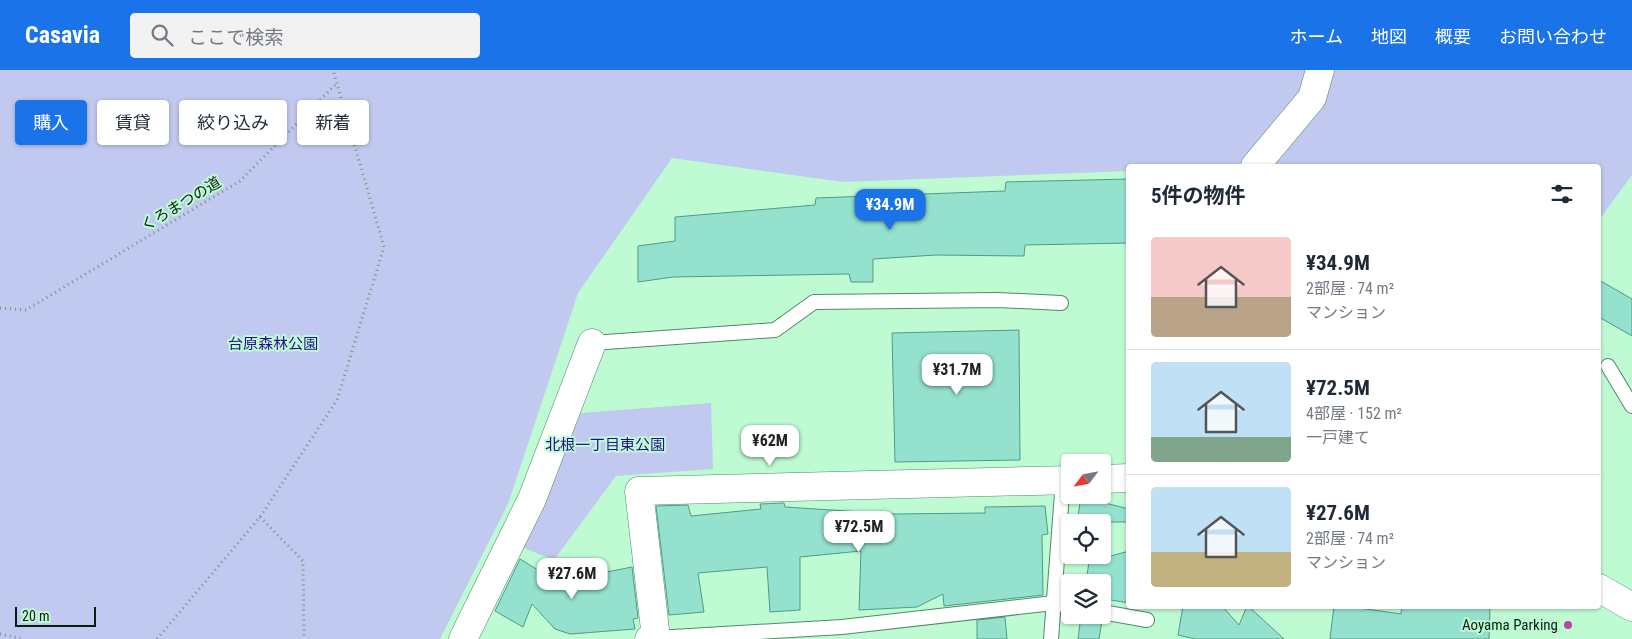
<!DOCTYPE html>
<html lang="ja">
<head>
<meta charset="utf-8">
<style>
  :root { --surface:#fff; --page:#f2f2f3; --text:#1f2937; --muted:#747a83; --line:#e0e1e3; --accent:#1a73e8 }
  body { margin:0; font-family:"Roboto Condensed","Noto Sans JP",sans-serif; background:var(--page); color:var(--text); height:100vh; display:flex; flex-direction:column; font-size:19px; white-space:nowrap }
  * { box-sizing:border-box; margin:0 }
  p { font-size:16px; color:var(--muted) }
  .icon { flex:none; width:28px; height:28px; fill:none; stroke:currentColor; stroke-width:2; stroke-linecap:round; stroke-linejoin:round }
  .map { position:relative; flex:1; overflow:hidden }
  .drawer { position:absolute; left:1126px; top:94px; width:475px; height:445px; display:flex; flex-direction:column; background:var(--surface); border-radius:5px; box-shadow:0 1px 4px #0004 }
  .drawer>* { flex:none }
  .hud { position:absolute; left:15px; top:30px; width:475px; height:45px; display:flex; gap:10px }
  .needle { width:32px; rotate:238deg }
  .fabs { position:absolute; left:1061px; top:384px; display:grid; gap:10px }
  .fabs a { display:grid; place-items:center; width:50px; height:50px; border-radius:5px; background:var(--surface); box-shadow:0 1px 4px #0004; font-size:25px }
  .scale { position:absolute; left:15px; bottom:12px; width:81px; box-sizing:border-box; padding-left:5px; border:2px solid #071f11; border-top:0; font-size:14px; line-height:18px; white-space:nowrap; color:#071f11; -webkit-text-stroke:4px #befbd3; paint-order:stroke }
  .price { position:absolute; translate:-50% -42px; padding:0 11px; border-radius:10px; background:#fff; color:#222; font-size:16px; line-height:32px; filter:drop-shadow(0 1px 2px #0008) }
  .price::after { content:''; position:absolute; left:50%; top:30px; width:15px; height:11px; margin-left:-8px; background:inherit; clip-path:polygon(0 0,100% 0,50% 100%) }
  .price.active { background:var(--accent); color:#fff }
  ul { padding:0; list-style:none }
  li { display:flex; align-items:center; gap:15px; height:125px; padding:0 25px }
  li+li { border-top:1px solid var(--line) }
  li span { display:grid; place-items:center; flex:none; width:140px; height:100px; border-radius:5px; color:#555 }
  li>.icon { margin-inline-start:auto }
  span .icon { width:60px; height:60px; fill:#fffc; stroke-width:1 }
  li b { font-size:21px }
  h2 { display:flex; justify-content:space-between; align-items:center; height:60px; padding:0 25px; font-size:21px }
  .pill { padding:0 18px; border-radius:5px; background:var(--surface); box-shadow:0 1px 4px #0004; font-size:18px; line-height:45px }
  .pill.active { background:var(--accent); color:#fff }
  header { display:flex; align-items:center; gap:30px; box-sizing:border-box; height:70px; padding:0 25px; background:var(--accent); color:#fff }
  header strong { font-size:24px }
  nav { display:flex; gap:28px; margin-inline-start:auto; font-size:18px }
  .search { width:350px; height:45px; background:var(--page); display:flex; align-items:center; gap:12px; box-sizing:border-box; padding:0 18px; border-radius:5px; color:var(--muted); font-size:19px }
  .map>svg:first-child { display:block }
  .green { fill:#c1c9f0 }
  .building { fill:#94e1cd; stroke:#4f9b89 }
  .lines { fill:none; stroke-linecap:round; stroke-linejoin:round }
  .lane-casing { stroke:#508a67; stroke-width:16 }
  .street-casing { stroke:#508a67; stroke-width:29 }
  .path { stroke:#6c987c; stroke-width:3; stroke-dasharray:1 4; stroke-linecap:butt }
  .lane { stroke:#fff; stroke-width:14 }
  .street { stroke:#fff; stroke-width:28 }
  .poi-dot { fill:#b947a2; stroke:#befbd3; stroke-width:2 }
  .labels { text-anchor:middle; stroke-width:4; stroke-linejoin:round; paint-order:stroke }
  .street-label { font-size:15px; fill:#071f11; stroke:#befbd3 }
  .park-label { font-size:15px; fill:#260d90; stroke:#befbd3 }
  .poi-label { font-size:15px; fill:#071f11; stroke:#befbd3; text-anchor:end }
</style>
</head>
<body>
<header>
<strong>Casavia</strong>
<div class="search"><svg class="icon" aria-label="search" viewBox="0 0 24 24"><circle cx="10" cy="10" r="6"/><path d="M15 15l6 6"/></svg>ここで検索</div>
<nav><a>ホーム</a><a>地図</a><a>概要</a><a>お問い合わせ</a></nav>
</header>
<div class="map">
<svg width="1632" height="569" viewBox="0 0 1632 569">
  <rect width="100%" height="100%" fill="#befbd3"/>
  <path class="green" d="M0,0H1632V105L1599,150V96H1129V101L843,112L672,88L578,223L508,434L440,569H0Z
    M711,333L713,399L616,406L554,490L524,478L581,343Z"/>
  <path class="building" d="M1129,109V173L1025,175L1024,186L936,185L873,189V212H851L849,204L673,207L638,212V176L675,171V147L815,135L816,128L1005,121L1006,112Z
    M1599,210L1632,229V266L1599,247Z
    M1019,260L1020,390L895,392L892,263Z
    M1081,427L1129,439V452H1077Z
    M784,433L785,437L892,444L985,443V437L1045,436L1048,464L1042,465L1043,525L944,536L943,524L917,537L859,540L861,481L800,487V540L770,542L767,497L698,503L704,542L669,545L656,436L688,435L691,446L761,439L760,434Z
    M1129,481V533L1105,529L1104,534L1102,533V512H1086L1089,492Z
    M520,489L559,513L562,500L581,507L632,497L638,548L633,549L635,559L570,564L555,559L532,534L523,557L495,541Z
    M1183,536H1222L1239,555L1247,536H1248L1284,569H1195L1178,565Z
    M1334,536H1345L1401,544L1402,536H1490L1489,569H1330Z
    M1081,545H1094L1097,549L1102,551L1099,569H1078Z
    M1005,547L1007,569H977V550Z"/>
  <g class="lines">
    <defs>
      <path id="lane" d="M592,273L775,260L814,232L998,230L1061,233
        M1608,296L1632,336
        M1102,542L1147,550
        M656,568L842,557L1054,533L1070,536
        M1051,569L1063,410"/>
      <path id="street" d="M1255,96L1312,28L1320,0
        M1102,409L1129,408
        M1599,518L1632,537
        M463,569L532,429L592,273
        M649,569L656,568L639,421L1070,410"/>
    </defs>
    <use href="#lane" class="lane-casing"/>
    <use href="#street" class="street-casing"/>
    <path class="path" d="M0,238L26,240L240,111L336,14
      M260,447L303,491L304,569
      M0,564L23,569
      M157,569L260,447L337,330L384,177L333,0"/>
    <use href="#lane" class="lane"/>
    <use href="#street" class="street"/>
  </g>
  <circle class="poi-dot" cx="1568" cy="555" r="5"/>
  <g class="labels">
    <g class="street-label">
      <text transform="translate(181 134) rotate(-31)" y="5">くろまつの道</text>
    </g>
    <g class="park-label">
      <text x="273" y="279">台原森林公園</text>
      <text x="605" y="380">北根一丁目東公園</text>
    </g>
    <g class="poi-label">
      <text x="1558" y="560">Aoyama Parking</text>
    </g>
  </g>
</svg>
<div class="fabs">
<a><svg class="needle" viewBox="-14 -14 28 28"><path d="M0-13l5 13h-10z" fill="#e53935"/><path d="M0 13l5-13h-10z" fill="#747a83"/></svg></a>
<a><svg class="icon" aria-label="locate" viewBox="0 0 24 24"><circle cx="12" cy="12" r="6"/><path d="M12 2v4M12 18v4M2 12h4M18 12h4"/></svg></a>
<a><svg class="icon" aria-label="layers" viewBox="0 0 24 24"><path d="M12 4l9 5-9 5-9-5zM3 14l9 5 9-5"/></svg></a>
</div>
<div class="scale">20 m</div>
<b class="price active" style="left:890px;top:161px">¥34.9M</b>
<b class="price" style="left:957px;top:326px">¥31.7M</b>
<b class="price" style="left:770px;top:397px">¥62M</b>
<b class="price" style="left:859px;top:483px">¥72.5M</b>
<b class="price" style="left:572px;top:530px">¥27.6M</b>
<div class="hud">
<a class="pill active">購入</a>
<a class="pill">賃貸</a>
<a class="pill">絞り込み</a>
<a class="pill">新着</a>
</div>
<section class="drawer">
<h2>5件の物件<svg class="icon" aria-label="filters" viewBox="0 0 24 24"><path d="M4 7h16M4 17h16"/><circle cx="9" cy="7" r="2"/><circle cx="15" cy="17" r="2"/></svg></h2>
<ul>
<li><span style="background:linear-gradient(#f6c9c9 60%,#b9a48a 0)"><svg class="icon" aria-label="home" viewBox="0 0 24 24"><path d="M3 11l9-7 9 7M6 9v11h12V9"/></svg></span><div><b>¥34.9M</b><p>2部屋 · 74 m²</p><p>マンション</p></div></li>
<li><span style="background:linear-gradient(#bfe0f5 75%,#7fa58c 0)"><svg class="icon" aria-label="home" viewBox="0 0 24 24"><path d="M3 11l9-7 9 7M6 9v11h12V9"/></svg></span><div><b>¥72.5M</b><p>4部屋 · 152 m²</p><p>一戸建て</p></div></li>
<li><span style="background:linear-gradient(#bfe0f5 65%,#c2b280 0)"><svg class="icon" aria-label="home" viewBox="0 0 24 24"><path d="M3 11l9-7 9 7M6 9v11h12V9"/></svg></span><div><b>¥27.6M</b><p>2部屋 · 74 m²</p><p>マンション</p></div></li>
</ul>
</section>
</div>
</body>
</html>
